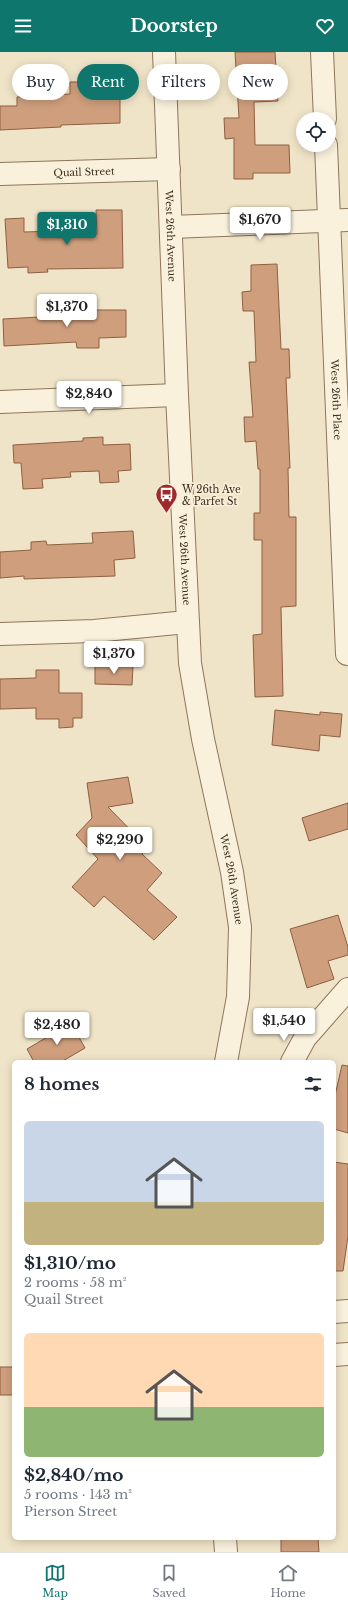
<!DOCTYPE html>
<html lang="en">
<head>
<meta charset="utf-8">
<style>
  :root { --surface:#fff; --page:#f6f6f7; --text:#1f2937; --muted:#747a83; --line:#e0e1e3; --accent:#0f766e }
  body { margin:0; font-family:"Libre Baskerville",serif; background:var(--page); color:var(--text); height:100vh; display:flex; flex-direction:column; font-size:15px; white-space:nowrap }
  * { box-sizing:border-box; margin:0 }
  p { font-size:13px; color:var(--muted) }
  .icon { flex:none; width:22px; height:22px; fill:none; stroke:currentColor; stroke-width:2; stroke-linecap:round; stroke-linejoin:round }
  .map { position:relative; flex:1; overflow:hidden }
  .side { position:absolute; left:12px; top:1008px; width:324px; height:480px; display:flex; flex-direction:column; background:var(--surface); border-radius:6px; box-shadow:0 2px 10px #0003 }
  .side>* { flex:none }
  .guide { position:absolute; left:12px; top:12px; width:324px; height:36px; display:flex; gap:8px }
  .fabs { position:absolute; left:296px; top:60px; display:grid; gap:8px }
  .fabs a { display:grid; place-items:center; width:40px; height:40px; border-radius:50%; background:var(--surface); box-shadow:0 2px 10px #0003; font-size:20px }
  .price { position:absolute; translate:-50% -34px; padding:0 9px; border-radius:4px; background:#fff; color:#222; font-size:13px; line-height:26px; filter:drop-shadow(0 1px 2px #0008) }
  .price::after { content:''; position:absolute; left:50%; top:24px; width:12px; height:9px; margin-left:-6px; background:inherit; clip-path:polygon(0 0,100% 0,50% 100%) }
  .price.on { background:var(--accent); color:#fff }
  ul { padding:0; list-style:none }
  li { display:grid; align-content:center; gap:8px; height:212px; padding:0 12px }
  li span { display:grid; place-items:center; height:124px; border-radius:6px; color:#555 }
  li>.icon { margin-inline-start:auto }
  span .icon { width:72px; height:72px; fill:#fffc; stroke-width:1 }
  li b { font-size:17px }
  h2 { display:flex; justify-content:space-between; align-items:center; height:48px; padding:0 12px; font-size:17px }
  .chip { padding:0 14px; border-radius:18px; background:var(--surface); box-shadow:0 2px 10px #0003; font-size:14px; line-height:36px }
  .chip.on { background:var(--accent); color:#fff }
  header { display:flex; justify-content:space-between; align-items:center; height:52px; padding:0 12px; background:var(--accent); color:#fff; font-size:18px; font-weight:800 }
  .dock { display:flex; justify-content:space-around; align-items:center; height:56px; border-top:1px solid var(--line); background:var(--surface); font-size:11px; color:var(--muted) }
  .dock a { display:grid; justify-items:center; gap:2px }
  .dock .on { color:var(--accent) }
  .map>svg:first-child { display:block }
  .building { fill:#cf9f7d; stroke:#8d5f41 }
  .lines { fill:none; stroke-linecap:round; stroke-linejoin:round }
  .minor-casing { stroke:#8d765c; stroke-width:24 }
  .minor { stroke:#faf1dc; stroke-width:22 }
  .labels { text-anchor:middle; stroke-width:3.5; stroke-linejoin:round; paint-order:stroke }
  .street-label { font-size:10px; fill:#3d2e20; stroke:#f7eed8 }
  .poi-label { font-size:10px; fill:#3d2e20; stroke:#f7eed8; text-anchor:start }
</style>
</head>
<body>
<header><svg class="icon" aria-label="menu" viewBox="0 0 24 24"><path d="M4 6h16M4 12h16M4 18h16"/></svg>Doorstep<svg class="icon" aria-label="heart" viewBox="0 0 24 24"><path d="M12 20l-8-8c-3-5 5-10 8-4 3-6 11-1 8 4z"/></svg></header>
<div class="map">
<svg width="348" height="1500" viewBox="0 0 348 1500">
  <rect width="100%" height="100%" fill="#f0e4c8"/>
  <path class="building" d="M235,0H275L278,49L254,50L255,93H289L290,121H253V127H234V86L225,87L224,66H239Z
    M70,30H86V40H120V71L61,73V75L0,78V54H17V45L70,42Z
    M96,158H122L123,216L47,217L48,220L28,221V215L8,216L5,167L24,166V180L58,179V183L97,182Z
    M277,212L281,297H289L290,326H286L290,416H288L289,465H296V554L281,555L283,644L255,645L253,583L262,582V488H254V461H260V417H258L256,389L245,390L244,365H253L249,310H256L254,259H243L242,240L251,239V213Z
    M76,254H95V258H126V285L99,286V296H77L76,290L4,294L3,267L76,263Z
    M103,385V393L130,392L131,418L118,419L119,430L100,431L99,419L70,420L71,425L42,427L43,436L23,437L21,411H14L13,393L83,389V386Z
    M133,479L135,506L114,508L115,524L24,527V524L0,526V500L31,498V490L46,489L47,493L93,491L92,481Z
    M95,614H133L132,633L95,632Z
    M36,618H59V641H82V666H73V675L59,676V667H36V656L0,657V627L36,626Z
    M275,658L320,663V660L342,662L340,685L320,683L319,699L272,693Z
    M128,725L133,751L108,755L147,795L142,802L162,821L147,838L177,865L154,888L104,844L94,855L72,835L98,807L76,783L92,766L87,731Z
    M348,751V777L309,789L302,766Z
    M338,863L348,895V903L328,909L334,927L307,936L290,877Z
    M71,971L85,996L61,1010H34L27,997Z
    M342,1013L348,1014V1081L334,1077V1048Z
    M334,1110L348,1112V1184L343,1219H334Z
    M0,1315H14V1343H0Z
    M281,1486H318L319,1500H281Z"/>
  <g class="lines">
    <defs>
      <g id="minor">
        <path id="s1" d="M164,0L177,343L190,611L203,687L232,820L240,875L238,945L226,1010"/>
        <path d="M322,0L325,67"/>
        <path id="s2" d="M326,93L347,602"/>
        <path id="s3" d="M0,122L169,117"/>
        <path d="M171,175L348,168"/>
        <path d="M0,350L177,343"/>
        <path d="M0,582L94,579L187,570"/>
        <path d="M292,1010L305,986L348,937"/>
        <path d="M334,1260L348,1259"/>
        <path d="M334,1303L348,1302"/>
        <path d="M225,1486L226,1500"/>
      </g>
    </defs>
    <use href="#minor" class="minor-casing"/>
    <use href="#minor" class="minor"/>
  </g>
  <defs>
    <symbol id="bus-pin" viewBox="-11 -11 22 30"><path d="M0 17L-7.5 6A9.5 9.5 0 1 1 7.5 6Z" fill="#9e2a2b" stroke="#f7eed8"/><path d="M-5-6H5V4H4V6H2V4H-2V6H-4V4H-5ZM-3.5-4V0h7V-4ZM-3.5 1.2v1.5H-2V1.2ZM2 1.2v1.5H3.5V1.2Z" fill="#fff"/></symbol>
  </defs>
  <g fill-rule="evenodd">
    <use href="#bus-pin" x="154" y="430" width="25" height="34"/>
  </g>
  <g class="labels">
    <g class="street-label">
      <text dy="4" stroke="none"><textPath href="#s3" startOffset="84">Quail Street</textPath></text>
      <text dy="4" stroke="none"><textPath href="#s1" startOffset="184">West 26th Avenue</textPath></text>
      <text dy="4" stroke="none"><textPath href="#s2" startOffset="255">West 26th Place</textPath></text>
      <text dy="4" stroke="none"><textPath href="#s1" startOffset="508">West 26th Avenue</textPath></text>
      <text dy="4" stroke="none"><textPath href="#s1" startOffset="832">West 26th Avenue</textPath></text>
    </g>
    <g class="poi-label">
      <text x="182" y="441">W 26th Ave<tspan x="182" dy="12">&amp; Parfet St</tspan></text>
    </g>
  </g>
</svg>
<div class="fabs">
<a><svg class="icon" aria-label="locate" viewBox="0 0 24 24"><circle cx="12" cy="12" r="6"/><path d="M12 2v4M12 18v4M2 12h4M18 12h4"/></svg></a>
</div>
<b class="price" style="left:260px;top:189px">$1,670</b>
<b class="price on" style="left:67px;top:194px">$1,310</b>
<b class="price" style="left:67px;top:276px">$1,370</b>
<b class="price" style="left:89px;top:363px">$2,840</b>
<b class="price" style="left:114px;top:623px">$1,370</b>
<b class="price" style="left:120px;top:809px">$2,290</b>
<b class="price" style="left:284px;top:990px">$1,540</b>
<b class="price" style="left:57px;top:994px">$2,480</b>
<div class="guide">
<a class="chip">Buy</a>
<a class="chip on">Rent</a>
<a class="chip">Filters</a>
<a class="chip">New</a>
</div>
<section class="side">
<h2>8 homes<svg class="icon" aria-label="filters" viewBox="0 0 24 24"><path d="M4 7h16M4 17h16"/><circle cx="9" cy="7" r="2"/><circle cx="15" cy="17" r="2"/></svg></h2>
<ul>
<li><span style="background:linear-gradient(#c9d6e8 65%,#c2b280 0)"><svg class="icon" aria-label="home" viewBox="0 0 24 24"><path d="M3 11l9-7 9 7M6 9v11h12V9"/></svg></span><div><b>$1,310/mo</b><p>2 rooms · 58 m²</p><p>Quail Street</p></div></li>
<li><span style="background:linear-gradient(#ffd9b3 60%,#8fb573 0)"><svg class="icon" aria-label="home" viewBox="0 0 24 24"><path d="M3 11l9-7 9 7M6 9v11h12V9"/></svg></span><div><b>$2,840/mo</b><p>5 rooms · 143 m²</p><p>Pierson Street</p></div></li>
</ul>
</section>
</div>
<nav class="dock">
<a class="on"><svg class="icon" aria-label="map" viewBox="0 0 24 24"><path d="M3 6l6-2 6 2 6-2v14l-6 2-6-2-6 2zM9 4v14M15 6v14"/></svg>Map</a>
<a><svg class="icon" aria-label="saved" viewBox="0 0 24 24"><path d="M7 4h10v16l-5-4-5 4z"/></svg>Saved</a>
<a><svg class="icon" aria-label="home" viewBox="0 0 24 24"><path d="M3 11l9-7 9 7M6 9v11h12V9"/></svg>Home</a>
</nav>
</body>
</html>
